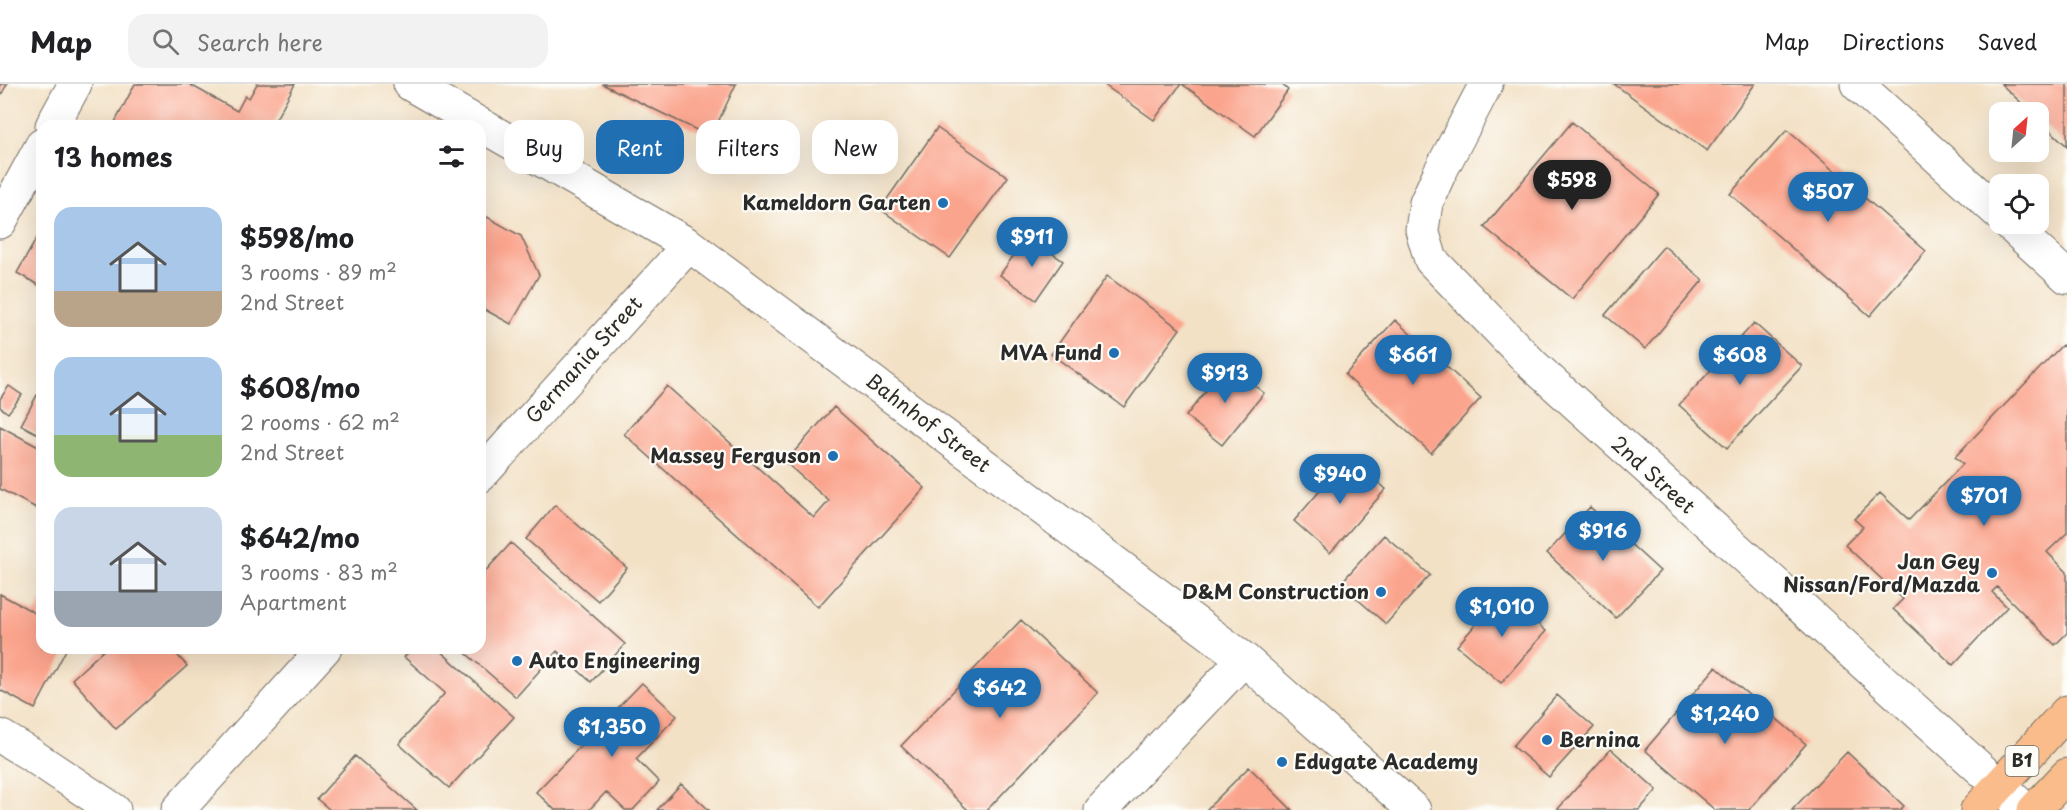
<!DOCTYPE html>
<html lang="en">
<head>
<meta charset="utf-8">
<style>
  :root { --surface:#fff; --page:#f2f2f2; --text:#202124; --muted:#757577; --line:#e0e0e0; --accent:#1f6fb2 }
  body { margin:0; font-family:"Playpen Sans",sans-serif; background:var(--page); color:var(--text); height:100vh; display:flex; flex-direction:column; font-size:22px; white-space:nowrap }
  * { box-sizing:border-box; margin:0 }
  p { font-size:20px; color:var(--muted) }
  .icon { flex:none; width:33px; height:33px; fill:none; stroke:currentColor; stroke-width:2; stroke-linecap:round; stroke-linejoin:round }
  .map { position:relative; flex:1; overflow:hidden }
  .side { position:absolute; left:36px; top:36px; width:450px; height:534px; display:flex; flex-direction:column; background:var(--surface); border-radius:18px; box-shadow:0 6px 24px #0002 }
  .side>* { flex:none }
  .guide { position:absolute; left:504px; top:36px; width:570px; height:54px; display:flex; gap:12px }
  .needle { width:39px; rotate:27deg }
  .buttons { position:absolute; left:1989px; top:18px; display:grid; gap:12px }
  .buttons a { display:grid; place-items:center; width:60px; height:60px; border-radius:12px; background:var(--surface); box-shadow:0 6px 24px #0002; font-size:30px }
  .price { position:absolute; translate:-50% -51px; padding:0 14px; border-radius:21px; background:var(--accent); color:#fff; font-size:20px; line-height:39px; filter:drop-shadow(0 2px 3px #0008) }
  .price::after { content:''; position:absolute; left:50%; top:36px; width:18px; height:14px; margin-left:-9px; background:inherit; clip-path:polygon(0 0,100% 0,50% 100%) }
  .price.selected { background:#222; color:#fff }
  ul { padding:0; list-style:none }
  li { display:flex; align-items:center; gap:18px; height:150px; padding:0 18px }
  li span { display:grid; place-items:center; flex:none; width:168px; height:120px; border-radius:18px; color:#555 }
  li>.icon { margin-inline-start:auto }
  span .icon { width:72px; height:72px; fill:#fffc; stroke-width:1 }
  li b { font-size:26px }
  h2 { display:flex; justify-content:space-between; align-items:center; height:72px; padding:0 18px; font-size:26px }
  .pill { padding:0 21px; border-radius:18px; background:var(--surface); box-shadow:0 6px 24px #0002; font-size:21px; line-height:54px }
  .pill.selected { background:var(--accent); color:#fff }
  header { display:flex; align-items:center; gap:36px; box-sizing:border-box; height:84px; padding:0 30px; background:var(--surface); border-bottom:2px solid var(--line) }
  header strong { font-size:28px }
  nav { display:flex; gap:33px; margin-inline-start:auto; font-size:21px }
  .search { width:420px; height:54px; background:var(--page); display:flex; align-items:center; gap:15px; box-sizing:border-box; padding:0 21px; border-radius:18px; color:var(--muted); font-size:22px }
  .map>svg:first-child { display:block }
  .building { fill:#fba48d }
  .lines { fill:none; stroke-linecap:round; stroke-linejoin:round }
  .minor-casing { stroke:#716b61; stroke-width:35 }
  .highway-casing { stroke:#716b61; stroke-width:35 }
  .minor { stroke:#fff; stroke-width:33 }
  .highway { stroke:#f9bc8a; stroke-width:33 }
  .poi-dot { fill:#1f6fb2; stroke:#fdfcf7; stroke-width:2 }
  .labels { text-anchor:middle; stroke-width:4.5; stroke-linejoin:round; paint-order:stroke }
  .shield { fill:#fdfcf7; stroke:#6a6a68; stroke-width:1.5 }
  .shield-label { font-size:18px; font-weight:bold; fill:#2b2b2b }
  .poi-label { font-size:20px; font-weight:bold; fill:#2b2b2b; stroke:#fdfcf7; text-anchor:end }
  .street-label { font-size:20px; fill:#2b2b2b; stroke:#fdfcf7 }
</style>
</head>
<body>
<header>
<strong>Map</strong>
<div class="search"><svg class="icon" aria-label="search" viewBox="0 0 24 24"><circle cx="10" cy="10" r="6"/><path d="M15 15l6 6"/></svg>Search here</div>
<nav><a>Map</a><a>Directions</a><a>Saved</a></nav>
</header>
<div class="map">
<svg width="2067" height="726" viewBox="0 0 2067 726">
  <rect width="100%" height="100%" fill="#fdfcf7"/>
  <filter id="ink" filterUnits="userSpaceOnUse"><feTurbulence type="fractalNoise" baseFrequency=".0167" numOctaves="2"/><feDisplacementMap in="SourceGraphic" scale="12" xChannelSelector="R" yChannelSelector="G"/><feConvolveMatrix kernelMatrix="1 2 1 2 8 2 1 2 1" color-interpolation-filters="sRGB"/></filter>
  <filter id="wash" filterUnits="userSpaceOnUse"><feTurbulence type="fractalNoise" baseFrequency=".008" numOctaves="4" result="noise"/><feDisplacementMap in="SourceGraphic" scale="24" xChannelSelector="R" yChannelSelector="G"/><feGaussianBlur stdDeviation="1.35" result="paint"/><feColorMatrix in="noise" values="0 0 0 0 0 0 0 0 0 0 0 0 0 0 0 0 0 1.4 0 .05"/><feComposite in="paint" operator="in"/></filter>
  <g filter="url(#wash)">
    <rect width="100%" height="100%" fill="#f3e1c6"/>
    <g id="blocks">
      <path class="building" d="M0,0H7L0,13Z
        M135,0H189L237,27L245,12L249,14L257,0H295L272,42H113Z
        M602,0H736L711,53Z
        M1103,0H1181L1154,36Z
        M1182,0H1281L1288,6L1255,52Z
        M1614,0H1755L1707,67Z
        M2001,0H2067V62L2038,35V28H2031Z
        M1572,38L1659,110L1572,215L1484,143Z
        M937,44L1008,93L950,174L880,125Z
        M1787,46L1926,167L1870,232L1730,110Z
        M480,129L521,152L539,191L511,240L480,223Z
        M42,145V203L17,189Z
        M1027,152L1063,177L1036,216L1000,191Z
        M1664,162L1703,196L1645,265L1605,231Z
        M1107,192L1180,245L1124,323L1051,270Z
        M1395,236L1481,314L1431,369L1345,291Z
        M1754,239L1802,282L1727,364L1679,321Z
        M2062,261L2067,266V449L2047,468L2067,488V549L2055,561L1997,503L1992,508L2007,523L1953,581L1893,525L1903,515L1845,461L1863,443L1854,435L1880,409L1909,436L1963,380L1955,373Z
        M1227,280L1264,309L1222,361L1186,332Z
        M9,302L22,311L8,329L0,323V315Z
        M667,302L814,434L829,417L785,378L834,323L925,404L818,523L624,350Z
        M37,311L42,314V352L21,341Z
        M0,342L42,365V427L0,405Z
        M1349,373L1386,405L1330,469L1294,437Z
        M555,421L627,484L598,517L526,455Z
        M1590,423L1660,487L1616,534L1547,469Z
        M1384,451L1430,491L1386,540L1340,500Z
        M511,459L625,560L591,598L557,567L516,613L460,564H480V493Z
        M1503,509L1546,547L1501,599L1457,562Z
        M0,510L35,529L42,516V564H67L35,625L0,606Z
        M1021,536L1098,609L987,726H968L901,662Z
        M106,564H171L187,582L116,645L72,595Z
        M413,564H437L514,633L449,704L399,660L445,609L404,573Z
        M1716,583L1806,660L1749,726H1715L1645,666Z
        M642,599L677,632L636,675L659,698L633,726H625L606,708L589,726H555L536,708Z
        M1557,611L1594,643L1549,693L1513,662Z
        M1611,665L1657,706L1639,726H1557Z
        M1847,668L1904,722L1900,726H1792Z
        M355,672L417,726H330L317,715Z
        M1249,683L1292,726H1206Z
        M681,700L709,726H657Z"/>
    </g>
  </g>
  <g filter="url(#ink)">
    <use href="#blocks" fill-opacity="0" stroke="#716b61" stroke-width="1.5"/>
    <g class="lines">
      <defs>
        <path id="minor" d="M410,0L689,161L1244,575L1414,726
          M1486,0L1439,90L1426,119L1422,146L1431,176L1533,281L2026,726
          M1857,0L2000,130
          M52,42L75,0
          M0,138L42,61
          M2009,140L2067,193
          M480,392L689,161
          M0,652L30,670L114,726
          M178,726L325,564
          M1101,726L1244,575"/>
        <path id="highway" d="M1977,726L2067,628
          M2034,726L2067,691"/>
      </defs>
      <use href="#minor" class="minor-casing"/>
      <use href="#highway" class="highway-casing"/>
      <use href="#minor" class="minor"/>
      <use href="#highway" class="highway"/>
    </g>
  </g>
  <g class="poi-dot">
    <circle cx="943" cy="119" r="6"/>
    <circle cx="1114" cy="269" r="6"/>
    <circle cx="833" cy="372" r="6"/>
    <circle cx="1992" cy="489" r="6"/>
    <circle cx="1381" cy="508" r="6"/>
    <circle cx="517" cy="577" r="6"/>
    <circle cx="1547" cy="656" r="6"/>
    <circle cx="1282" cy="678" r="6"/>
  </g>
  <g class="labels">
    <rect class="shield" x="2005.5" y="662" width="33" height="30" rx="4.5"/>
    <g class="shield-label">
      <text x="2022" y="683">B1</text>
    </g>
    <g class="poi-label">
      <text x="931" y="126">Kameldorn Garten</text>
      <text x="1102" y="276">MVA Fund</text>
      <text x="821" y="379">Massey Ferguson</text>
      <text x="1980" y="485">Jan Gey<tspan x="1980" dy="23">Nissan/Ford/Mazda</tspan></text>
      <text x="1369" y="515">D&amp;M Construction</text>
      <text x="529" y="584" text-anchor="start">Auto Engineering</text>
      <text x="1559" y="663" text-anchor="start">Bernina</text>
      <text x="1294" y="685" text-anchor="start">Edugate Academy</text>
    </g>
    <g class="street-label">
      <text transform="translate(584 276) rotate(-48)" y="7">Germania Street</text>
      <text transform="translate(928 339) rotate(37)" y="7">Bahnhof Street</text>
      <text transform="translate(1653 391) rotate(42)" y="7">2nd Street</text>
    </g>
  </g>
</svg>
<div class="buttons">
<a><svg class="needle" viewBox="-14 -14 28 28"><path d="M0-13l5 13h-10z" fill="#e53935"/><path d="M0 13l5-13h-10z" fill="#757577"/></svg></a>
<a><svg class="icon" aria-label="locate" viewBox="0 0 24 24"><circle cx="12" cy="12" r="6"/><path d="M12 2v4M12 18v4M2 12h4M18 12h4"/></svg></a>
</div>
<b class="price selected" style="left:1572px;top:127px">$598</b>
<b class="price" style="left:1828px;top:139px">$507</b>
<b class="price" style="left:1032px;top:184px">$911</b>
<b class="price" style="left:1413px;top:302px">$661</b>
<b class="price" style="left:1740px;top:302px">$608</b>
<b class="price" style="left:1225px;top:320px">$913</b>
<b class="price" style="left:1340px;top:421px">$940</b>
<b class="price" style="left:1984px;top:443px">$701</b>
<b class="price" style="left:1603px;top:478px">$916</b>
<b class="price" style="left:1502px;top:554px">$1,010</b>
<b class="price" style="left:1000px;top:635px">$642</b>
<b class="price" style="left:1725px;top:661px">$1,240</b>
<b class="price" style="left:612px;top:674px">$1,350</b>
<div class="guide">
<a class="pill">Buy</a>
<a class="pill selected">Rent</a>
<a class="pill">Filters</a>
<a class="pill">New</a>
</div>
<section class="side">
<h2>13 homes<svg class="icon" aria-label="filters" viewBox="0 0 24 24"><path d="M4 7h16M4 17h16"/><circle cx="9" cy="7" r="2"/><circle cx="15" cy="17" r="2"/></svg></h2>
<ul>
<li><span style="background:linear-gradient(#a9c7e8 70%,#b9a48a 0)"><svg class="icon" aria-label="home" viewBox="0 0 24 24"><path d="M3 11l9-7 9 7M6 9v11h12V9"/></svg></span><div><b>$598/mo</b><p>3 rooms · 89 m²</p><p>2nd Street</p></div></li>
<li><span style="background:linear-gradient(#a9c7e8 65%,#8fb573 0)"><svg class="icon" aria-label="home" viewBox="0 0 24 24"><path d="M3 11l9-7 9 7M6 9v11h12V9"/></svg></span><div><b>$608/mo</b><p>2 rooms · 62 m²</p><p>2nd Street</p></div></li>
<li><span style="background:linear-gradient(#c9d6e8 70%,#9aa5b1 0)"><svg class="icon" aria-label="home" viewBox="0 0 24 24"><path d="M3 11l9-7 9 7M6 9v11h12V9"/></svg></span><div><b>$642/mo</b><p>3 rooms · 83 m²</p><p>Apartment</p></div></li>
</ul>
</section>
</div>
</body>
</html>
